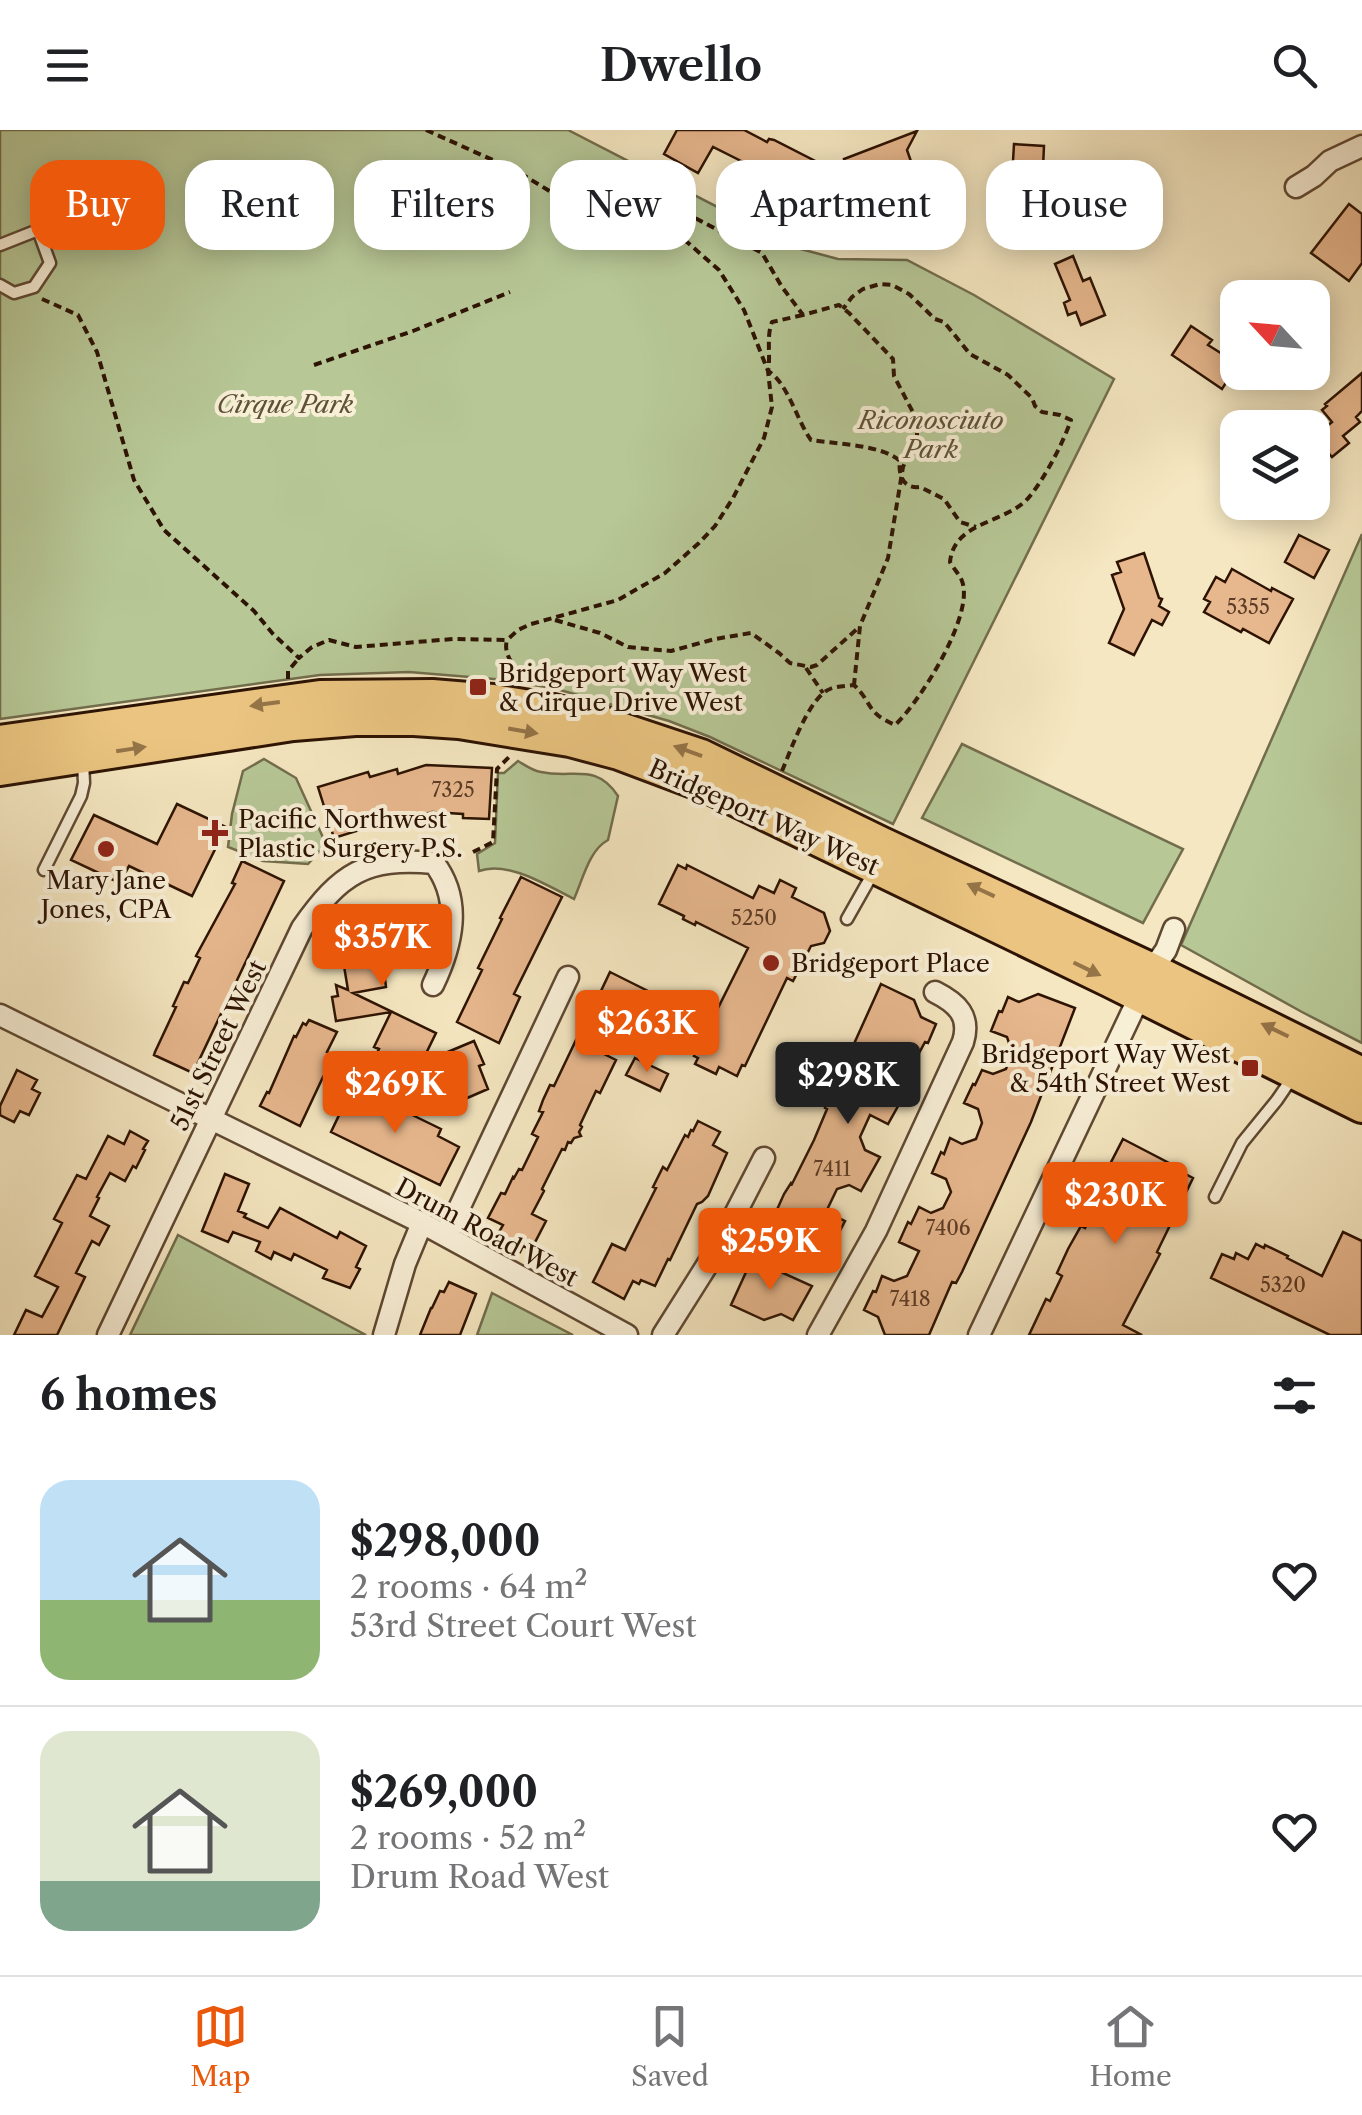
<!DOCTYPE html>
<html lang="en">
<head>
<meta charset="utf-8">
<style>
  :root { --surface:#fff; --page:#f2f2f2; --text:#202124; --muted:#757577; --line:#e0e0e0; --accent:#ea580c }
  body { margin:0; font-family:"Libre Caslon Text",serif; background:var(--page); color:var(--text); height:100vh; display:flex; flex-direction:column; font-size:38px; white-space:nowrap }
  * { box-sizing:border-box; margin:0 }
  p { font-size:32px; color:var(--muted) }
  .icon { flex:none; width:55px; height:55px; fill:none; stroke:currentColor; stroke-width:2; stroke-linecap:round; stroke-linejoin:round }
  .map { position:relative; height:1205px; overflow:hidden }
  .drawer { display:flex; flex-direction:column; background:var(--surface); flex:1 }
  .drawer>* { flex:none }
  .banner { position:absolute; left:30px; top:30px; width:1302px; height:90px; display:flex; gap:20px }
  .needle { width:65px; rotate:296deg }
  .fabs { position:absolute; left:1220px; top:150px; display:grid; gap:20px }
  .fabs a { display:grid; place-items:center; width:110px; height:110px; border-radius:20px; background:var(--surface); box-shadow:0 5px 25px #0003; font-size:50px }
  .price { position:absolute; translate:-50% -85px; padding:0 22px; border-radius:10px; background:var(--accent); color:#fff; font-size:32px; line-height:65px; filter:drop-shadow(0 2px 5px #0008) }
  .price::after { content:''; position:absolute; left:50%; top:60px; width:30px; height:22px; margin-left:-15px; background:inherit; clip-path:polygon(0 0,100% 0,50% 100%) }
  .price.current { background:#222; color:#fff }
  ul { padding:0; list-style:none }
  li { display:flex; align-items:center; gap:30px; height:250px; padding:0 40px }
  li+li { border-top:2px solid var(--line) }
  li span { display:grid; place-items:center; flex:none; width:280px; height:200px; border-radius:30px; color:#555 }
  li>.icon { margin-inline-start:auto }
  span .icon { width:120px; height:120px; fill:#fffc; stroke-width:1 }
  li b { font-size:42px }
  h2 { display:flex; justify-content:space-between; align-items:center; height:120px; padding:0 40px; font-size:42px }
  .pill { padding:0 35px; border-radius:30px; background:var(--surface); box-shadow:0 5px 25px #0003; font-size:35px; line-height:90px }
  .pill.current { background:var(--accent); color:#fff }
  header { display:flex; justify-content:space-between; align-items:center; height:130px; padding:0 40px; background:var(--surface); font-size:45px; font-weight:600 }
  .dock { display:flex; justify-content:space-around; align-items:center; height:140px; border-top:2px solid var(--line); background:var(--surface); font-size:28px; color:var(--muted) }
  .dock a { display:grid; justify-items:center; gap:5px }
  .dock .current { color:var(--accent) }
  .map>svg:first-child { display:block }
  .green { fill:#b7c796; stroke:#726d4c; stroke-width:2.5 }
  .building { fill:#e7b78d; stroke:#2d1303; stroke-width:2.5 }
  .lines { fill:none; stroke-linecap:round; stroke-linejoin:round }
  .lane-casing { stroke:#5f4832; stroke-width:15 }
  .street-casing { stroke:#5f4832; stroke-width:25 }
  .primary-casing { stroke:#2d1303; stroke-width:38 }
  .path { stroke:#2d1303; stroke-width:4; stroke-dasharray:8 5; stroke-linecap:butt }
  .lane { stroke:#f8efd7; stroke-width:10 }
  .street { stroke:#f8efd7; stroke-width:20 }
  .primary { stroke:#eac480; stroke-width:32 }
  .oneway { fill:#957448 }
  .poi-dot { fill:#8f2418; stroke:#f8efd7; stroke-width:4 }
  .labels { text-anchor:middle; stroke-width:8; stroke-linejoin:round; paint-order:stroke }
  .number-label { font-size:20px; fill:#5c3c26 }
  .park-label { font-size:25px; font-style:italic; fill:#5d5236; stroke:#f8efd7 }
  .poi-label { font-size:25px; fill:#2d1303; stroke:#f8efd7; text-anchor:start }
  .street-label { font-size:25px; fill:#2d1303; stroke:#f8efd7 }
</style>
</head>
<body>
<header><svg class="icon" aria-label="menu" viewBox="0 0 24 24"><path d="M4 6h16M4 12h16M4 18h16"/></svg>Dwello<svg class="icon" aria-label="search" viewBox="0 0 24 24"><circle cx="10" cy="10" r="6"/><path d="M15 15l6 6"/></svg></header>
<div class="map">
<svg width="1362" height="1205" viewBox="0 0 1362 1205">
  <rect width="100%" height="100%" fill="#f5e7c1"/>
  <filter id="stains"><feTurbulence type="fractalNoise" baseFrequency=".002" numOctaves="4"/><feColorMatrix values="0 0 0 0 .2 0 0 0 0 .09 0 0 0 0 .02 0 0 0 .5 -.17"/></filter>
  <radialGradient id="worn" r=".72"><stop offset=".6" stop-color="#630" stop-opacity="0"/><stop offset="1" stop-color="#630" stop-opacity=".3"/></radialGradient>
  <path class="green" d="M0,0H568L797,118L838,129L907,130L974,165L1114,249L893,694L710,607L669,591L553,558L494,549L409,542L320,545L0,589Z
    M1362,404V913L1302,882L1181,815Z
    M962,614L1183,719L1143,793L922,688Z
    M264,629L296,648L326,714L308,734L263,731L228,717L232,684L243,641Z
    M518,631C525,635 533,641 541,642C573,649 596,632 618,666L608,710C589,720 583,749 574,769C548,756 507,730 479,741L477,724L495,713L498,643H504Z
    M178,1105L366,1205H130Z
    M492,1163L573,1205H477Z"/>
  <path class="building" d="M677,0H744L767,12L769,9L774,10L825,36L808,68L792,61L779,85L744,67L757,43L745,33L713,17L698,43L664,24Z
    M917,1L907,20L914,40L900,46L908,71L870,84L862,61L857,63L844,29Z
    M1014,14L1044,16L1042,59L1034,58L1031,86L994,83L995,47L1012,48Z
    M437,39L464,53L453,75L426,61Z
    M1349,74L1362,84V133L1349,151L1311,123Z
    M1073,126L1083,151L1090,148L1105,185L1081,195L1076,182L1068,185L1064,173L1070,170L1055,134Z
    M1191,196L1212,210L1208,215L1238,234L1222,259L1172,225Z
    M1362,243V281L1356,287L1360,292L1343,306L1349,313L1332,327L1314,307L1332,292L1322,280L1327,276L1325,274Z
    M1299,405L1329,420L1314,448L1285,432Z
    M1144,423L1159,468L1162,469L1159,476L1169,482L1162,495L1152,490L1134,525L1109,513L1124,479L1112,445L1121,442L1117,432Z
    M1232,439L1271,461L1272,458L1293,469L1269,513L1243,499L1241,502L1204,482L1210,472L1204,469L1216,447L1225,452Z
    M426,635L492,638L489,689L463,688V684L432,682L412,689L411,684L334,708L318,657L368,642L370,647L397,639L398,644Z
    M177,674L226,697L192,766L129,736L120,753L71,730L94,685L157,714Z
    M242,731L284,751L193,943L154,925L155,922L176,877L173,876L184,852L188,853L200,828L196,826L235,754L232,753Z
    M678,735L686,739L687,735L753,768L759,756L774,763L780,750L796,758L792,767L824,783L830,801L824,813L811,816L793,851L787,848L745,936L742,935L737,946L719,937L716,944L695,934L698,928L694,926L748,818L696,792L695,795L683,789L684,786L659,774Z
    M521,747L562,767L514,864L520,867L499,913L457,892L482,840L478,838L502,789L500,788Z
    M380,778L409,789L404,798L415,803L409,816L402,813L385,849L386,857L353,863L436,903L414,948L390,937L393,930L377,923L379,919L374,917L391,882L336,891L332,867L338,866L336,855L348,860L343,830L373,824L344,811L355,789L365,793L372,780L377,783Z
    M610,842L662,868L642,909L615,895L623,872L601,861Z
    M881,854L914,870L921,887L936,894L928,913L925,912L917,927L899,919L887,942L892,953L907,960L888,994L870,985L860,1007L865,1020L880,1027L861,1061L849,1055L837,1059L826,1082L845,1091L827,1126L816,1120L803,1124L802,1126L758,1122L784,1064L791,1053L792,1054L814,1010L827,979L825,978Z
    M1038,864L1075,878L1031,992L962,1142L956,1153L952,1152L929,1205H885L878,1187L864,1180L873,1161L876,1162L882,1146L894,1151L907,1146L919,1121L899,1112L908,1092L911,1094L919,1077L931,1083L943,1078L951,1062L946,1049L932,1043L941,1022L944,1024L950,1008L962,1014L976,1009L982,993L978,979L964,973L973,954L975,955L982,940L993,944L1006,939L1012,922L1007,907L991,901L999,881L1002,882L1008,867L1019,872Z
    M309,890L337,902L327,922L340,928L329,950L323,947L300,996L260,976L267,962L269,963L294,906L296,907L303,893L306,895Z
    M576,910L616,930L600,963L596,961L580,995L582,997L579,1002L581,1006L574,1008L571,1013L568,1012L565,1020L562,1019L542,1059L544,1061L532,1084L546,1091L531,1120L523,1116L520,1122L495,1109L503,1095L488,1088L501,1063L505,1064L513,1047L514,1048L519,1039L522,1040L538,1007L532,1004L543,982L539,981L543,970L550,955L554,956Z
    M474,911L484,934L479,936L488,959L451,975L431,929Z
    M635,928L668,944L660,961L626,945Z
    M17,940L37,950L32,959L40,963L29,985L20,981L14,992L0,985V976Z
    M353,956L441,999L438,1006L459,1017L440,1055L331,1002Z
    M698,991L720,1002L713,1015L727,1023L708,1066L702,1072L697,1074L670,1130L668,1129L655,1156L641,1150L639,1154L633,1151L624,1169L593,1152L612,1114L625,1120L656,1058L653,1057L663,1037L667,1040L685,1005L688,1007L691,1000L693,1001Z
    M130,1001L148,1011L143,1019L145,1020L136,1038L133,1036L125,1051L110,1043L97,1067L99,1068L90,1086L109,1096L99,1115L92,1111L76,1143L85,1147L57,1205H14L26,1180L42,1187L58,1157L35,1146L62,1093L54,1089L77,1045L86,1049L108,1006L124,1014Z
    M1123,1009L1171,1034L1170,1036L1193,1048L1157,1122L1160,1124L1123,1195L1142,1205H1029L1046,1169L1050,1171L1062,1146L1057,1143L1068,1119L1081,1096L1085,1098L1097,1074L1091,1071Z
    M225,1044L249,1054L238,1081L246,1084L244,1087L268,1098L280,1078L337,1108L340,1102L366,1116L356,1137L360,1139L350,1158L323,1148L327,1140L294,1124L291,1130L274,1122L271,1129L256,1121L260,1112L233,1102L228,1112L202,1101Z
    M1343,1102L1362,1111V1205H1330L1211,1148L1222,1124L1234,1129L1236,1123L1248,1129L1256,1114L1264,1118L1265,1115L1288,1126L1287,1128L1322,1146Z
    M752,1129L812,1156L793,1190L781,1184L764,1190L731,1175Z
    M449,1152L476,1164L460,1205H420L431,1178H432L440,1161L444,1162Z"/>
  <g class="lines">
    <defs>
      <path id="lane" d="M0,115L38,100L50,133L34,157L14,163L0,155
        M44,740L81,666L84,653L83,631
        M847,789L873,743
        M1215,1067L1242,1013L1277,970L1292,948"/>
      <path id="street" d="M1296,57L1314,46L1330,31L1362,16
        M0,885L422,1093L627,1205
        M446,1106L568,847
        M108,1205L302,798C341,743 365,727 434,733C463,771 452,815 433,855
        M384,1205L405,1134L422,1093
        M663,1205L716,1121L764,1028
        M818,1205L876,1101L963,912C971,886 957,873 935,862
        M979,1205L1152,840L1166,820L1174,799"/>
      <path id="primary" d="M0,612L320,567L432,566L493,571L549,580L605,594L701,626L882,714L1152,840L1362,944
        M0,639L293,594L355,589H414L459,592L570,610L619,623L712,658L1109,850L1362,976"/>
    </defs>
    <use href="#lane" class="lane-casing"/>
    <use href="#street" class="street-casing"/>
    <use href="#primary" class="primary-casing"/>
    <path class="path" d="M426,0L515,40L574,76L594,80L603,76L628,79L687,112L719,140L744,180L768,241L772,277L764,308L733,368L715,396L699,413L665,443L618,470L531,494L518,500L507,510
      M574,76L594,65L622,60L697,89L762,123L782,157L803,185L839,175L849,183L893,229L894,246L917,290V306L903,337L888,428L860,496L854,555
      M42,169L78,185L97,222L134,350L164,400L254,481L273,504L299,528L312,517L329,510L356,517L453,509L507,510C503,524 513,535 522,546V553
      M803,185L772,192C766,207 771,225 768,241C788,253 797,291 811,310C836,314 883,315 900,331C898,345 903,359 920,357L944,369L960,392L976,397
      M314,235L413,201L510,162
      M555,490L600,503L628,517L671,521L715,509L751,503L779,523L790,533L811,537L817,535L857,499
      M806,538L823,563
      M288,549V541L299,528
      M782,641C791,620 809,567 830,559C837,556 846,556 854,555C873,573 865,582 895,595C919,573 975,485 962,451C960,445 953,438 950,432C954,390 1008,394 1030,366C1046,346 1063,313 1071,290L1060,285L1042,282L1035,276L1032,268L1008,245L970,224L944,192L935,189L909,164L892,155L880,154L863,159L852,167L843,179
      M473,722L493,712L497,639L512,624"/>
    <use href="#lane" class="lane"/>
    <use href="#street" class="street"/>
    <use href="#primary" class="primary"/>
  </g>
  <defs><path id="oneway-solid" d="M-6-.8H1V-3.2L6.5 0L1 3.2V.8H-6Z" transform="scale(2.5)"/></defs>
  <g class="oneway">
    <use href="#oneway-solid" transform="translate(265 574) rotate(172)"/>
    <use href="#oneway-solid" transform="translate(523 601) rotate(10)"/>
    <use href="#oneway-solid" transform="translate(131 619) rotate(-9)"/>
    <use href="#oneway-solid" transform="translate(688 621) rotate(-160)"/>
    <use href="#oneway-solid" transform="translate(981 760) rotate(-155)"/>
    <use href="#oneway-solid" transform="translate(1087 839) rotate(26)"/>
    <use href="#oneway-solid" transform="translate(1275 900) rotate(-154)"/>
  </g>
  <g class="poi-dot">
    <rect x="468" y="547" width="20" height="20" rx="5"/>
    <path d="M210 688h10v10h10v10h-10v10h-10v-10h-10v-10h10z"/>
    <circle cx="106" cy="719" r="10"/>
    <circle cx="771" cy="833" r="10"/>
    <rect x="1240" y="928" width="20" height="20" rx="5"/>
  </g>
  <g class="labels">
    <g class="number-label">
      <text x="1248" y="484">5355</text>
      <text x="453" y="667">7325</text>
      <text x="754" y="795">5250</text>
      <text x="832" y="1046">7411</text>
      <text x="948" y="1105">7406</text>
      <text x="1283" y="1162">5320</text>
      <text x="910" y="1176">7418</text>
    </g>
    <g class="park-label">
      <text x="285" y="283">Cirque Park</text>
      <text x="931" y="299">Riconosciuto<tspan x="931" dy="29">Park</tspan></text>
    </g>
    <g class="poi-label">
      <text x="498" y="552">Bridgeport Way West<tspan x="498" dy="29">&amp; Cirque Drive West</tspan></text>
      <text x="238" y="698">Pacific Northwest<tspan x="238" dy="29">Plastic Surgery P.S.</tspan></text>
      <text x="106" y="759" text-anchor="middle">Mary Jane<tspan x="106" dy="29">Jones, CPA</tspan></text>
      <text x="791" y="842">Bridgeport Place</text>
      <text x="1230" y="933" text-anchor="end">Bridgeport Way West<tspan x="1230" dy="29">&amp; 54th Street West</tspan></text>
    </g>
    <g class="street-label">
      <text transform="translate(764 687) rotate(24)" y="9">Bridgeport Way West</text>
      <text transform="translate(218 915) rotate(-64)" y="9">51st Street West</text>
      <text transform="translate(487 1102) rotate(28)" y="9">Drum Road West</text>
    </g>
  </g>
  <rect width="100%" height="100%" filter="url(#stains)"/>
  <rect width="100%" height="100%" fill="url(#worn)"/>
</svg>
<div class="fabs">
<a><svg class="needle" viewBox="-14 -14 28 28"><path d="M0-13l5 13h-10z" fill="#e53935"/><path d="M0 13l5-13h-10z" fill="#757577"/></svg></a>
<a><svg class="icon" aria-label="layers" viewBox="0 0 24 24"><path d="M12 4l9 5-9 5-9-5zM3 14l9 5 9-5"/></svg></a>
</div>
<b class="price" style="left:382px;top:859px">$357K</b>
<b class="price" style="left:647px;top:945px">$263K</b>
<b class="price current" style="left:848px;top:997px">$298K</b>
<b class="price" style="left:395px;top:1006px">$269K</b>
<b class="price" style="left:1115px;top:1117px">$230K</b>
<b class="price" style="left:770px;top:1163px">$259K</b>
<div class="banner">
<a class="pill current">Buy</a>
<a class="pill">Rent</a>
<a class="pill">Filters</a>
<a class="pill">New</a>
<a class="pill">Apartment</a>
<a class="pill">House</a>
</div>
</div>
<section class="drawer">
<h2>6 homes<svg class="icon" aria-label="filters" viewBox="0 0 24 24"><path d="M4 7h16M4 17h16"/><circle cx="9" cy="7" r="2"/><circle cx="15" cy="17" r="2"/></svg></h2>
<ul>
<li><span style="background:linear-gradient(#bfe0f5 60%,#8fb573 0)"><svg class="icon" aria-label="home" viewBox="0 0 24 24"><path d="M3 11l9-7 9 7M6 9v11h12V9"/></svg></span><div><b>$298,000</b><p>2 rooms · 64 m²</p><p>53rd Street Court West</p></div><svg class="icon" aria-label="heart" viewBox="0 0 24 24"><path d="M12 20l-8-8c-3-5 5-10 8-4 3-6 11-1 8 4z"/></svg></li>
<li><span style="background:linear-gradient(#dfe7d0 75%,#7fa58c 0)"><svg class="icon" aria-label="home" viewBox="0 0 24 24"><path d="M3 11l9-7 9 7M6 9v11h12V9"/></svg></span><div><b>$269,000</b><p>2 rooms · 52 m²</p><p>Drum Road West</p></div><svg class="icon" aria-label="heart" viewBox="0 0 24 24"><path d="M12 20l-8-8c-3-5 5-10 8-4 3-6 11-1 8 4z"/></svg></li>
</ul>
</section>
<nav class="dock">
<a class="current"><svg class="icon" aria-label="map" viewBox="0 0 24 24"><path d="M3 6l6-2 6 2 6-2v14l-6 2-6-2-6 2zM9 4v14M15 6v14"/></svg>Map</a>
<a><svg class="icon" aria-label="saved" viewBox="0 0 24 24"><path d="M7 4h10v16l-5-4-5 4z"/></svg>Saved</a>
<a><svg class="icon" aria-label="home" viewBox="0 0 24 24"><path d="M3 11l9-7 9 7M6 9v11h12V9"/></svg>Home</a>
</nav>
</body>
</html>
